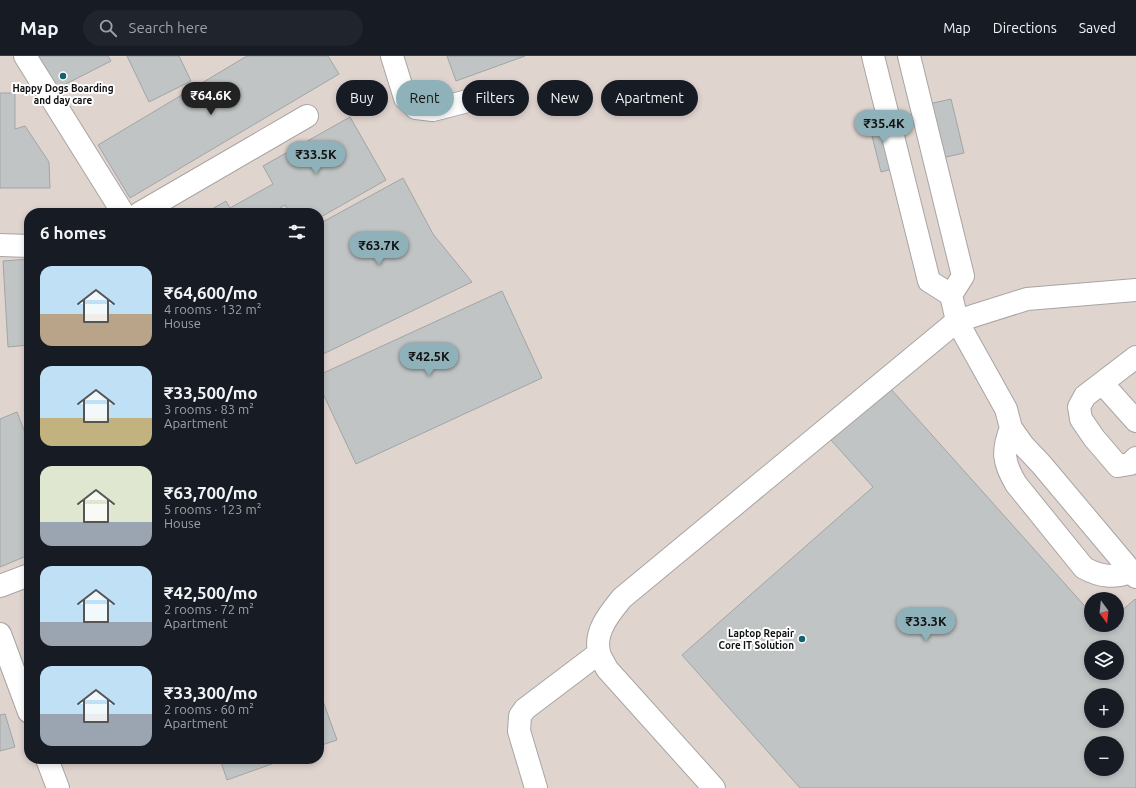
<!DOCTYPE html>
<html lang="en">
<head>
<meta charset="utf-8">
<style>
  :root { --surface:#171b24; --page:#20242c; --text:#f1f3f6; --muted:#9ea1a6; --line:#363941; --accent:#8fb1b9 }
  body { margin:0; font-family:Ubuntu,sans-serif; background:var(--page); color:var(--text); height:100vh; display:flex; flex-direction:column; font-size:15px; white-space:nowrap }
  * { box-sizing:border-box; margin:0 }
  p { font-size:13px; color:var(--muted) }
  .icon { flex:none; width:22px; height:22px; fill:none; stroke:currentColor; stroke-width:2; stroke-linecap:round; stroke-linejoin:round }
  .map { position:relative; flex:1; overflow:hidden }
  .side { position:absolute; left:24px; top:152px; width:300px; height:556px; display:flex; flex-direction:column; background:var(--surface); border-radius:16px; box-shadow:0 2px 6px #0003 }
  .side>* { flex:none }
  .hud { position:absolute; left:336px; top:24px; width:380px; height:36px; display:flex; gap:8px }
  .needle { width:26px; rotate:165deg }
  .buttons { position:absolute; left:1084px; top:536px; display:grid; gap:8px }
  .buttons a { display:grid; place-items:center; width:40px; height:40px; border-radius:50%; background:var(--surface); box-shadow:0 2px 6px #0003; font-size:20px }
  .price { position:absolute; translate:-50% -34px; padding:0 9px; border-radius:14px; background:var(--accent); color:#111; font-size:13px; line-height:26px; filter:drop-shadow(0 1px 2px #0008) }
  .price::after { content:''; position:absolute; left:50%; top:24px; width:12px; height:9px; margin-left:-6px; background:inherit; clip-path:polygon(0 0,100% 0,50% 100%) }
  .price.current { background:#222; color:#fff }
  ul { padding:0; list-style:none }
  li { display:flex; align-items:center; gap:12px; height:100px; padding:0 16px }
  li span { display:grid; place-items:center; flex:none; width:112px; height:80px; border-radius:12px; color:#555 }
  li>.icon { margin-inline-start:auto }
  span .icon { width:48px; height:48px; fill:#fffc; stroke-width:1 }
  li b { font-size:17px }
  h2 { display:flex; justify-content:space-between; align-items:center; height:48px; padding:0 16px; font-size:17px }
  .tag { padding:0 14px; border-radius:18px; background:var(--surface); box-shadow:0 2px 6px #0003; font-size:14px; line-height:36px }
  .tag.current { background:var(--accent); color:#111 }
  header { display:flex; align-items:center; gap:24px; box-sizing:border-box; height:56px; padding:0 20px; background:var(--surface); border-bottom:1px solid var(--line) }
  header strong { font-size:19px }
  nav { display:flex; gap:22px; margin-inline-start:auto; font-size:14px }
  .search { width:280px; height:36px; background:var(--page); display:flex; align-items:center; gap:10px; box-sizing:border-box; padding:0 14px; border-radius:22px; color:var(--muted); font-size:15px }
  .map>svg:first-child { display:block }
  .built { fill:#e0d4cf; fill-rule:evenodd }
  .building { fill:#c0c4c5; stroke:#a1a5a6; fill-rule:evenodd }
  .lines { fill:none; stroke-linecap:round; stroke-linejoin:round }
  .minor-casing { stroke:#a8a4a3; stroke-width:24 }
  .minor { stroke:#fff; stroke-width:22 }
  .poi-dot { fill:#17616f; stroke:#fff; stroke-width:1.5 }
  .labels { text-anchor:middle; stroke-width:4; stroke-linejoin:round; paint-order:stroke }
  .poi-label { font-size:10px; font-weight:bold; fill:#121111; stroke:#fff }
</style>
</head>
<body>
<header>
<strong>Map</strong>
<div class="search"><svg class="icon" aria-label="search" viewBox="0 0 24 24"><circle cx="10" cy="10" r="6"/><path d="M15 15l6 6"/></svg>Search here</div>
<nav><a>Map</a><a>Directions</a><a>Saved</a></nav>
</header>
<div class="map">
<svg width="1136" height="732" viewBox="0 0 1136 732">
  <rect width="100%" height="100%" fill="#e7e3e1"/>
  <path class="built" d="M0,0H1136V732H0ZM29,157H319V703H29ZM1091,543H1117V569H1091ZM1091,591H1117V617H1091ZM1091,639H1117V665H1091ZM1091,687H1117V713H1091Z"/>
  <path class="building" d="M34,0H108L111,5L52,35Z
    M127,0H179L191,25L149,46Z
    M247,0H328L339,18L130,142L98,89Z
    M447,0H525L456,25Z
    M0,37H15V73L25,70L49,106L50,132H0Z
    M951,43L964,97L942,102L929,48Z
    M887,60L900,111L881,116L868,64Z
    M350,61L386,124L319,162V157H290L285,149L271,157H205L226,145L230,152L273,128L263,110Z
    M403,122L433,178L472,226L319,300V168Z
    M29,203V289L8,291L3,205Z
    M502,235L542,322L356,408L319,329V319Z
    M890,332L1091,557V569H1101L1103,571L1105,569H1117V559L1135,543L1136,544V732H800L682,599L873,431L831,384ZM1091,591H1117V617H1091ZM1091,639H1117V665H1091ZM1091,687H1117V713H1091Z
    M17,356L27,382L29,381V437L26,438L29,447V499L0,511V363Z
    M319,634L337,684L319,690Z
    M5,658L15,691L0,695V659Z
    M220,703H280V705L227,724Z"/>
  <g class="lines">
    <defs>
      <path id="minor" d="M25,0L123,157
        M392,0L405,42L416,52L433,54L495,38
        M873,0L929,225L951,239
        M909,0L963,220L951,239L957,265L1006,353L1011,372L1023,389L1041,408L1136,521
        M140,157L307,60
        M0,189L29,190
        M1136,301L1085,340L1079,351L1081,363L1094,382L1118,410L1130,408L1136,402
        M1102,327L1136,365
        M1011,372C1002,395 1003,406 1016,428L1084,512C1101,521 1113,522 1132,516
        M0,530L29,519
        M0,578L29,656
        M47,703L58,732
        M536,732L519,675L520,660L525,653L599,597
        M714,732L607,613C605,608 600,602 599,596C594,575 610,557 622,542L957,265L1027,243L1136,234"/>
    </defs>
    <use href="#minor" class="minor-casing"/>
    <use href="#minor" class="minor"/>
  </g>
  <g class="poi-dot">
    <circle cx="63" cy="20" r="4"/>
    <circle cx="802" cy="583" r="4"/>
  </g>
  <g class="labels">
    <g class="poi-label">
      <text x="63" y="36">Happy Dogs Boarding<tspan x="63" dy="12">and day care</tspan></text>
      <text x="794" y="581" text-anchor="end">Laptop Repair<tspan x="794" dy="12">Core IT Solution</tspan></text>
    </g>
  </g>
</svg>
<div class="buttons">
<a><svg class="needle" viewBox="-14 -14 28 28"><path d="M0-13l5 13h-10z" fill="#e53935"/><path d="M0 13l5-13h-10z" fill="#9ea1a6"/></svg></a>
<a><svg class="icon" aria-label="layers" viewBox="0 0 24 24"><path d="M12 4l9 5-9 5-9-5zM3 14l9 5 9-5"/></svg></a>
<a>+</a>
<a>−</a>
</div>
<b class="price current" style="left:211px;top:60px">₹64.6K</b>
<b class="price" style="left:884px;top:88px">₹35.4K</b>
<b class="price" style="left:316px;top:119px">₹33.5K</b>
<b class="price" style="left:379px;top:210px">₹63.7K</b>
<b class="price" style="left:429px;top:321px">₹42.5K</b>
<b class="price" style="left:926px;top:586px">₹33.3K</b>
<div class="hud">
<a class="tag">Buy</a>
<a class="tag current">Rent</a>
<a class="tag">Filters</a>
<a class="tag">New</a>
<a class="tag">Apartment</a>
</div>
<section class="side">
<h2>6 homes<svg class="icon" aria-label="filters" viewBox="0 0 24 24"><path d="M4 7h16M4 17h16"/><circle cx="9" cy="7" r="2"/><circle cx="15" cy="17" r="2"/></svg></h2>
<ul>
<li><span style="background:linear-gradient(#bfe0f5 60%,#b9a48a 0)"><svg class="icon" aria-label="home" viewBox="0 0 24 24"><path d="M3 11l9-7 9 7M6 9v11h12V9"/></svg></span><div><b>₹64,600/mo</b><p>4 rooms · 132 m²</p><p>House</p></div></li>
<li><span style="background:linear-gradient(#bfe0f5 65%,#c2b280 0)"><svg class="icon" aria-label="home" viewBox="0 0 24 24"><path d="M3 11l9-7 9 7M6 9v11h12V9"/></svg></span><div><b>₹33,500/mo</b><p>3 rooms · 83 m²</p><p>Apartment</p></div></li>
<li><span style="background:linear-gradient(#dfe7d0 70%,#9aa5b1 0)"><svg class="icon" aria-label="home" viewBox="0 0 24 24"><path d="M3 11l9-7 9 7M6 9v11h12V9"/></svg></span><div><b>₹63,700/mo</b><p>5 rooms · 123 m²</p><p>House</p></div></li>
<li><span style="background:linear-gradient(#bfe0f5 70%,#9aa5b1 0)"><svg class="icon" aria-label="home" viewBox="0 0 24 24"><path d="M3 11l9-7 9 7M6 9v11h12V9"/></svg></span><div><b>₹42,500/mo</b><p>2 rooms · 72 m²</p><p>Apartment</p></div></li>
<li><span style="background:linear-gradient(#bfe0f5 60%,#9aa5b1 0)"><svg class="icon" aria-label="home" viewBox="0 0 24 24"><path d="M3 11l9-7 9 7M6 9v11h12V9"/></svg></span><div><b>₹33,300/mo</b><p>2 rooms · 60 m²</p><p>Apartment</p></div></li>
</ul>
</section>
</div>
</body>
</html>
